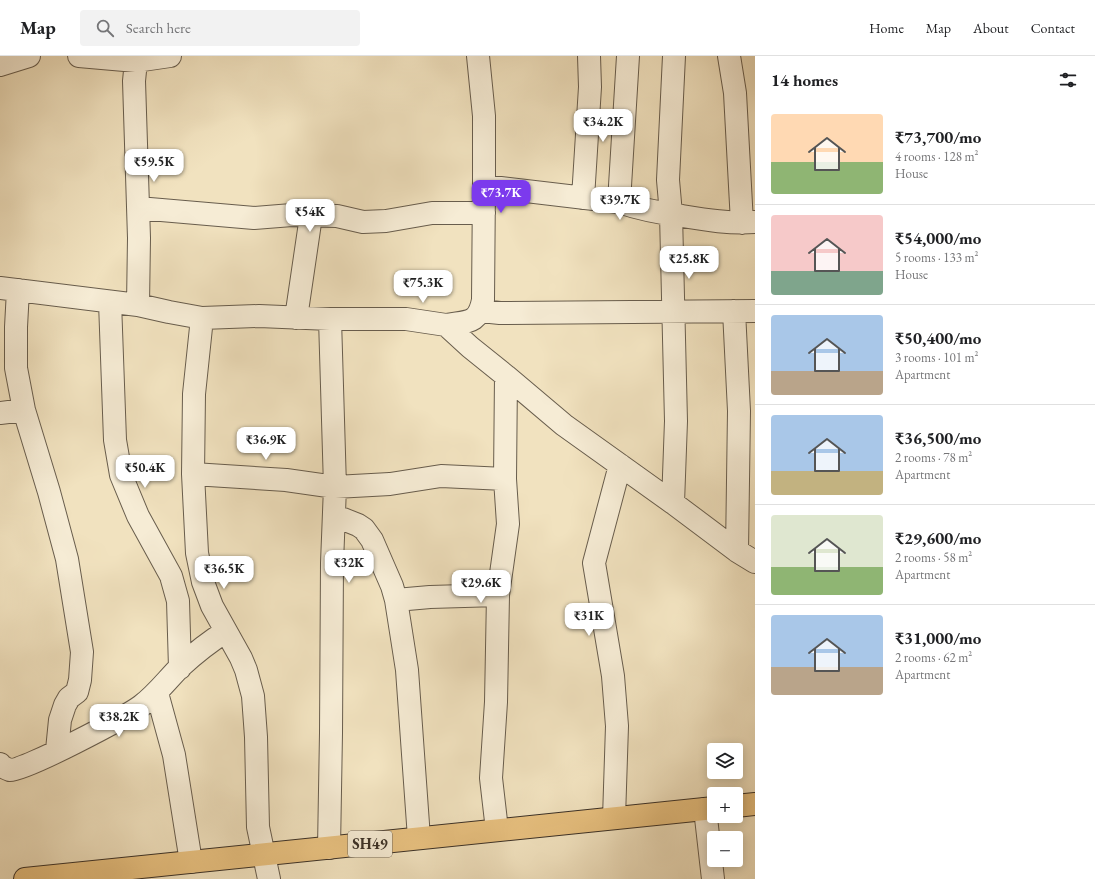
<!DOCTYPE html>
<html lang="en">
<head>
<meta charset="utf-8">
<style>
  :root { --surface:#fff; --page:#f2f2f2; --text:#202124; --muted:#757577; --line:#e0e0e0; --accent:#7c3aed }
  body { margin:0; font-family:"EB Garamond",serif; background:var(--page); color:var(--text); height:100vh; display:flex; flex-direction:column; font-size:15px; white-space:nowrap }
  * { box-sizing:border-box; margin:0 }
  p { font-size:13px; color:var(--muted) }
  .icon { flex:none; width:22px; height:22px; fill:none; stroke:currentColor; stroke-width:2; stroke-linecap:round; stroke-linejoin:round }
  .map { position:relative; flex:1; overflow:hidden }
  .details { display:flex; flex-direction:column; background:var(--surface); width:340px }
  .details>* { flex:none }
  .fabs { position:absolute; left:707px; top:687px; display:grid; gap:8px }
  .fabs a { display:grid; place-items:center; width:36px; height:36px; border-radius:4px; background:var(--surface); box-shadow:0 2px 10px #0003; font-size:20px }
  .price { position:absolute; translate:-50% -34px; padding:0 9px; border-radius:8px; background:#fff; color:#222; font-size:13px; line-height:26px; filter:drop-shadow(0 1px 2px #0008) }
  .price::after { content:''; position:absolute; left:50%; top:24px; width:12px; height:9px; margin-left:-6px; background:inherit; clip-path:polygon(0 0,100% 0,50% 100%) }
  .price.on { background:var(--accent); color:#fff }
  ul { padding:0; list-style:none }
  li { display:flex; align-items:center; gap:12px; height:100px; padding:0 16px }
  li+li { border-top:1px solid var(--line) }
  li span { display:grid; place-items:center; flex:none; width:112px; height:80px; border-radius:4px; color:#555 }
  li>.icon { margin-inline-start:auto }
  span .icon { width:48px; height:48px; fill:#fffc; stroke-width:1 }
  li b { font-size:17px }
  h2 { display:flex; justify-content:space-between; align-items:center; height:48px; padding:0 16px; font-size:17px }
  header { display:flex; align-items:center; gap:24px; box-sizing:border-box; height:56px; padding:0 20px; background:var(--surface); border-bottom:1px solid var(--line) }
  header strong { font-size:19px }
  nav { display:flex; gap:22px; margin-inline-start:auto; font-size:14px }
  .search { width:280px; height:36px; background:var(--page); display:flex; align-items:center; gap:10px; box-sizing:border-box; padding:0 14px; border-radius:4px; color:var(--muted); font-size:15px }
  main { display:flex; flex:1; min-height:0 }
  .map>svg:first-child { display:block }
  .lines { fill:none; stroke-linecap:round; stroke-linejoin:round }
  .minor-casing { stroke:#685d4d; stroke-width:24 }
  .major-casing { stroke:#3b3127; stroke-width:24 }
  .minor { stroke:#f6ecd5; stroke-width:22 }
  .major { stroke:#e8c180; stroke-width:22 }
  .labels { text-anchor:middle; stroke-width:3; stroke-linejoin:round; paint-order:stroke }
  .shield { fill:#f6ecd5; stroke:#73695b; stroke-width:1 }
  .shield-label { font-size:15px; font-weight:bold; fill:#3b3127 }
</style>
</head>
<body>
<header>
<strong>Map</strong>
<div class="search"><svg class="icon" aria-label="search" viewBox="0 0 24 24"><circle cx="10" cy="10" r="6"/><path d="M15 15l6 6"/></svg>Search here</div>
<nav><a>Home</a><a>Map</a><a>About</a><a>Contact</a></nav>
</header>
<main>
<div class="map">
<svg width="755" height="823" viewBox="0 0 755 823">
  <rect width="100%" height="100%" fill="#f1e2bf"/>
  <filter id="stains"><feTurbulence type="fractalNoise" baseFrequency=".005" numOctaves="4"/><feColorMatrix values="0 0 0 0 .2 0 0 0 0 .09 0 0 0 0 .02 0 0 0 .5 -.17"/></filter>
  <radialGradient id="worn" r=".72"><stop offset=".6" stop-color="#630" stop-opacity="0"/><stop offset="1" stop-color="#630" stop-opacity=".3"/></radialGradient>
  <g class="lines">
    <defs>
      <path id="minor" d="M79,0L136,5L170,0
        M729,0L735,37L742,167
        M136,5L134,25L139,182L138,249
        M0,9L29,0
        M484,130L619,146C639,153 660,157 682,160C706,164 731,168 755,166
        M583,142L590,31L589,0
        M619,146L628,0
        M138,152L254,162L292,159L337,160L363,166L386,165L432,157H484
        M0,232L138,249L169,256L202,262L259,260L330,263H406L446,269L470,291L506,320L564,369L673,447L737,495L755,506
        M18,234L16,271V312L24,354L49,436L67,503L82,596L80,624L77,636L69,642L65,649L60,664L57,694
        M110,246L115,384L121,419L138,460L171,520L178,545L180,612
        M481,255L500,257L755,255
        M734,255L739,355L737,495
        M202,262L194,338L193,418L197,497L203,526L212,550L241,602L246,614L253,640L256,681L258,771L269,823
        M296,262L311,160
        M446,269C467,265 478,269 483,244L484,130V60L478,0
        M0,357L24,354
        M193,418L286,424L335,431L390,428L441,420L505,423
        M673,447L676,365L671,158L668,124L674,0
        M334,463H343L358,469L364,473L372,484L392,530L396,544L407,614L419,782
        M396,544L430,541L498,539
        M157,637L174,699L191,806
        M0,708C2,711 7,713 10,714C24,715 126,661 141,650C156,639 167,624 180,611C194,598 209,586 225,576
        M705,753L713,823
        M614,762L617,670L613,620L594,507L620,409
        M497,774L491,722L496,646L498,539L508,468L505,423L506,320
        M329,792L331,677L332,507L335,431L330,263"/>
      <path id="major" d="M736,750L755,748
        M25,823L714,752"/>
    </defs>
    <use href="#minor" class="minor-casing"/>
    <use href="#major" class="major-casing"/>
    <use href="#minor" class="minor"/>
    <use href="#major" class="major"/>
  </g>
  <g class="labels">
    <rect class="shield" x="348" y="775" width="44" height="26" rx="3"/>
    <g class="shield-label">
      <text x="370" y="793">SH49</text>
    </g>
  </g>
  <rect width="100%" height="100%" filter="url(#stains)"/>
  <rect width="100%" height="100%" fill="url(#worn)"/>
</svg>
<div class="fabs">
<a><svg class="icon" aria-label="layers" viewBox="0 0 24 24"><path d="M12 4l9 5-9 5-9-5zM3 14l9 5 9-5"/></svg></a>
<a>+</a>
<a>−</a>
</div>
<b class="price" style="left:603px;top:87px">₹34.2K</b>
<b class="price" style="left:154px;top:127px">₹59.5K</b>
<b class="price on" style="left:501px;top:158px">₹73.7K</b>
<b class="price" style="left:620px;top:165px">₹39.7K</b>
<b class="price" style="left:310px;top:177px">₹54K</b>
<b class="price" style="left:689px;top:224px">₹25.8K</b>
<b class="price" style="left:423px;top:248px">₹75.3K</b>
<b class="price" style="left:266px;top:405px">₹36.9K</b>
<b class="price" style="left:145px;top:433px">₹50.4K</b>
<b class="price" style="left:349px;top:528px">₹32K</b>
<b class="price" style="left:224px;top:534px">₹36.5K</b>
<b class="price" style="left:481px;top:548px">₹29.6K</b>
<b class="price" style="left:589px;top:581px">₹31K</b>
<b class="price" style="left:119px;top:682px">₹38.2K</b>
</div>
<section class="details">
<h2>14 homes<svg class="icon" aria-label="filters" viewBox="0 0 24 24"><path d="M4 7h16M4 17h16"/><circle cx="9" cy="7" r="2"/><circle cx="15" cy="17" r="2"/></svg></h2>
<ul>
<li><span style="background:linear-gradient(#ffd9b3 60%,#8fb573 0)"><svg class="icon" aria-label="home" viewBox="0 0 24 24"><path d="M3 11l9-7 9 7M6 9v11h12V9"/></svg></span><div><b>₹73,700/mo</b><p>4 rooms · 128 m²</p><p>House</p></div></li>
<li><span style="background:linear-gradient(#f6c9c9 70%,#7fa58c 0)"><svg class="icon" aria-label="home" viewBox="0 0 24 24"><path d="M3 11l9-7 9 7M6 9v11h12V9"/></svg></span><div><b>₹54,000/mo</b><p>5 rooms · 133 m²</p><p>House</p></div></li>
<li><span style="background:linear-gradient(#a9c7e8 70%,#b9a48a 0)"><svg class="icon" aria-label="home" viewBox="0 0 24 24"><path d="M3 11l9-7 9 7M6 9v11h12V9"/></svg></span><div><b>₹50,400/mo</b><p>3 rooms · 101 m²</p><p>Apartment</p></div></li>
<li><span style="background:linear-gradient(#a9c7e8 70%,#c2b280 0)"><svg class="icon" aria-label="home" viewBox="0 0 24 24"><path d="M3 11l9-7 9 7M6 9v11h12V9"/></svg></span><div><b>₹36,500/mo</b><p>2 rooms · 78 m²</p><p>Apartment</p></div></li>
<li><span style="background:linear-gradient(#dfe7d0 65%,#8fb573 0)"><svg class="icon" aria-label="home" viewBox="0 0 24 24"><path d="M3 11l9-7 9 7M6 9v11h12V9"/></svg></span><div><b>₹29,600/mo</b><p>2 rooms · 58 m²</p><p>Apartment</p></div></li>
<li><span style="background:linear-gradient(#a9c7e8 65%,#b9a48a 0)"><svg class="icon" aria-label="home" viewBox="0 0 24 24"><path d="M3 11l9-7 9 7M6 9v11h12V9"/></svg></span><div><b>₹31,000/mo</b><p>2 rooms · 62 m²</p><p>Apartment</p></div></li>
</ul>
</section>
</main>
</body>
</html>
